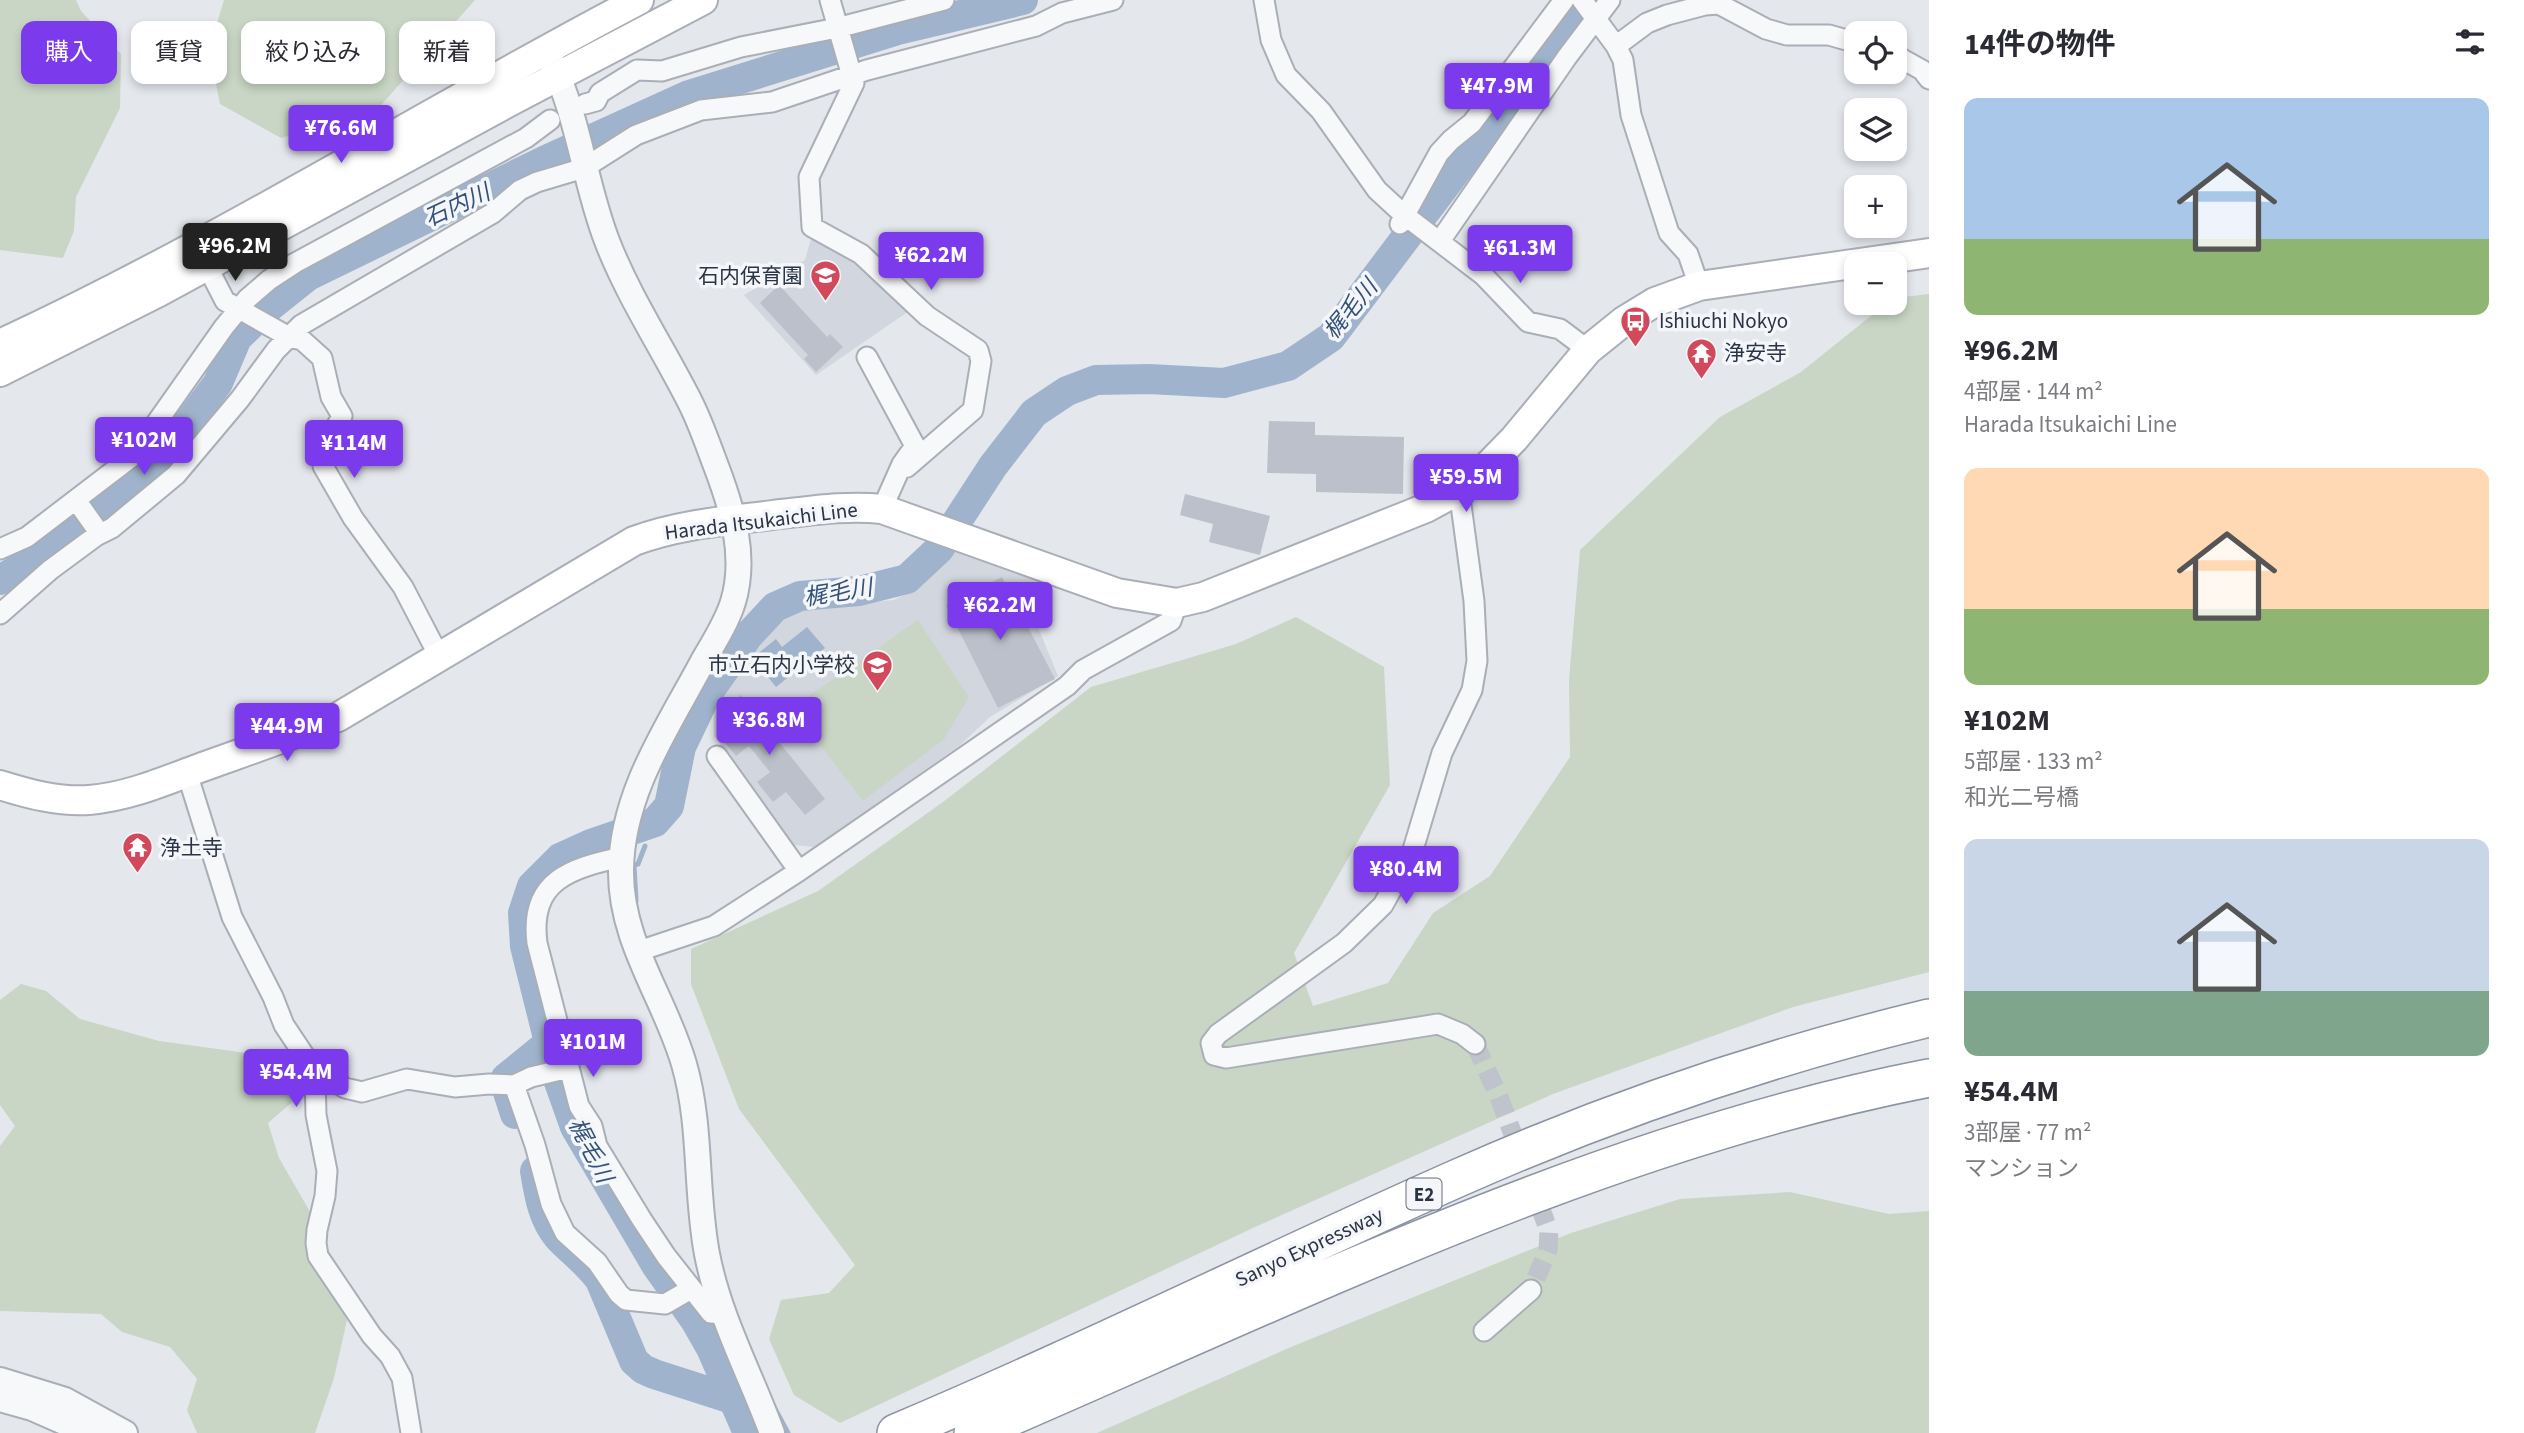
<!DOCTYPE html>
<html lang="ja">
<head>
<meta charset="utf-8">
<style>
  :root { --surface:#fff; --page:#f2f2f3; --text:#2b2b33; --muted:#7c7c81; --accent:#7c3aed }
  body { margin:0; font-family:"Source Sans 3","Noto Sans JP",sans-serif; background:var(--page); color:var(--text); height:100vh; display:flex; flex-direction:column; font-size:26px; white-space:nowrap }
  * { box-sizing:border-box; margin:0 }
  p { font-size:23px; color:var(--muted) }
  .icon { flex:none; width:38px; height:38px; fill:none; stroke:currentColor; stroke-width:2; stroke-linecap:round; stroke-linejoin:round }
  .map { position:relative; flex:1; overflow:hidden }
  .panel { display:flex; flex-direction:column; background:var(--surface); width:595px }
  .panel>* { flex:none }
  .top-card { position:absolute; left:21px; top:21px; width:665px; height:63px; display:flex; gap:14px }
  .buttons { position:absolute; left:1844px; top:21px; display:grid; gap:14px }
  .buttons a { display:grid; place-items:center; width:63px; height:63px; border-radius:14px; background:var(--surface); box-shadow:0 4px 10px #0003; font-size:35px }
  .price { position:absolute; translate:-50% -60px; padding:0 16px; border-radius:7px; background:var(--accent); color:#fff; font-size:23px; line-height:46px; filter:drop-shadow(0 2px 4px #0008) }
  .price::after { content:''; position:absolute; left:50%; top:42px; width:21px; height:16px; margin-left:-10px; background:inherit; clip-path:polygon(0 0,100% 0,50% 100%) }
  .price.on { background:#222; color:#fff }
  ul { padding:0; list-style:none }
  li { display:grid; align-content:center; gap:14px; height:371px; padding:0 35px }
  li span { display:grid; place-items:center; height:217px; border-radius:14px; color:#555 }
  li>.icon { margin-inline-start:auto }
  span .icon { width:126px; height:126px; fill:#fffc; stroke-width:1 }
  li b { font-size:30px }
  h2 { display:flex; justify-content:space-between; align-items:center; height:84px; padding:0 35px; font-size:30px }
  .tag { padding:0 24px; border-radius:14px; background:var(--surface); box-shadow:0 4px 10px #0003; font-size:24px; line-height:63px }
  .tag.on { background:var(--accent); color:#fff }
  main { display:flex; flex:1; min-height:0 }
  .map>svg:first-child { display:block }
  .built { fill:#d2d6de }
  .green { fill:#c9d6c5 }
  .water { fill:#9fb4cc }
  .lines { fill:none; stroke-linecap:round; stroke-linejoin:round }
  .stream { stroke:#9fb4cc; stroke-width:5 }
  .river { stroke:#9fb4cc; stroke-width:30 }
  .building { fill:#bbc0ca }
  .minor-tunnel { stroke:#bfc3cb; stroke-width:19; stroke-dasharray:19 10; stroke-linecap:butt }
  .minor-casing { stroke:#a9aeb7; stroke-width:23 }
  .tertiary-casing { stroke:#a9aeb7; stroke-width:28 }
  .secondary-casing { stroke:#a9aeb7; stroke-width:32 }
  .motorway-casing { stroke:#8b94a3; stroke-width:40 }
  .minor { stroke:#f7f8fa; stroke-width:19 }
  .tertiary { stroke:#f7f8fa; stroke-width:24 }
  .secondary { stroke:#fff; stroke-width:28 }
  .motorway { stroke:#fff; stroke-width:37 }
  .labels { text-anchor:middle; stroke-width:7; stroke-linejoin:round; paint-order:stroke }
  .shield { fill:#f4f6f9; stroke:#676e7b; stroke-width:2 }
  .shield-label { font-size:19px; font-weight:bold; fill:#2b3445 }
  .poi-label { font-size:21px; fill:#2b3445; stroke:#f4f6f9; text-anchor:start }
  .street-label { font-size:21px; fill:#2b3445; stroke:#f4f6f9 }
  .water-label { font-size:23px; font-style:italic; fill:#34527a; stroke:#f4f6f9 }
</style>
</head>
<body>
<main>
<div class="map">
<svg width="1929" height="1433" viewBox="0 0 1929 1433">
  <rect width="100%" height="100%" fill="#e4e7ec"/>
  <path class="built" d="M812,235L855,257L909,311L816,375L744,295L805,260Z
    M959,546L1042,577L1033,615L1058,676L990,717L959,746L815,847L794,845L714,736V708L771,627L801,609L894,600L922,586Z"/>
  <path class="green" d="M0,0H76L81,11L121,54L120,108L76,197L74,231L63,258L0,250Z
    M224,0H475L373,114L281,138L220,104L209,49Z
    M1929,294V972L1793,1007L1553,1094L1255,1227L840,1423L794,1395L769,1339L781,1300L829,1293L855,1265L739,1109L691,984V949L818,891L943,802L1091,687L1236,644L1296,617L1384,667L1390,785L1294,953L1313,1006L1388,983L1433,913L1490,876L1570,757L1569,680L1580,550L1720,417L1801,372L1887,303H1895V298Z
    M918,620L969,697L944,739L863,801L792,708Z
    M21,984L46,991L80,1019L159,1041L262,1055L295,1070L299,1096L268,1123L279,1158L313,1217L330,1290L347,1320L334,1378L315,1433H197L187,1410L197,1379L170,1347L122,1332L101,1314L0,1311V1146L15,1126L0,1105V1000Z
    M1790,1192L1889,1214L1929,1211V1433H1097L1291,1347L1571,1233L1680,1199Z"/>
  <path class="water" d="M807,627L825,648L776,687L759,666L763,663L756,655L776,639L782,647Z"/>
  <g class="lines">
    <path class="stream" d="M636,901L634,865L638,864L645,846
      M773,1405L788,1433"/>
    <path class="river" d="M0,580L28,563L87,519L166,453L218,383L237,338L268,308L308,276L544,161L689,95L898,30L1023,0
      M515,1114L506,1086V1078L549,1043
      M535,1171C539,1194 542,1218 558,1237C572,1252 588,1263 600,1280L634,1361L643,1369L654,1374L735,1400
      M748,1433L711,1348L695,1320L656,1265L575,1127L559,1082L525,946L523,913L532,886L560,858L591,844L655,822L669,806L681,747L705,697L748,636L775,607L800,596L859,591L907,579L939,549L993,466L1034,413L1067,391L1096,380L1149,379L1224,383L1288,366L1331,337L1585,0"/>
  </g>
  <path class="building" d="M779,285L827,337L830,334L843,347L816,372L804,359L808,355L760,303Z
    M1269,421L1315,422V435L1404,437L1403,494L1316,492V474L1267,473Z
    M1185,494L1270,516L1260,555L1209,542L1213,524L1180,515Z
    M1002,577L1055,679L998,708L946,605Z
    M741,695L825,799L805,815L786,792L773,802L757,782L770,772L749,746L736,756L722,739L735,729L720,711Z"/>
  <g class="lines">
    <path class="minor-tunnel" d="M1475,1044L1499,1097L1549,1231L1548,1250L1531,1290"/>
    <defs>
      <path id="minor" d="M830,0L854,83L809,177L812,227L861,254L927,316L978,350L981,361L973,410L907,467L902,464
        M1264,0L1271,40L1286,75L1321,111L1377,190L1403,214L1483,275L1528,322L1560,329L1588,350
        M1582,0L1616,46L1623,60L1631,115L1669,233L1688,254L1699,286
        M1616,46L1647,23L1667,15L1705,5L1719,4L1766,29L1787,35H1829L1857,43
        M1895,55L1922,70L1929,79
        M585,104L596,101L600,93L637,70L662,71L741,47L837,28L944,0
        M1400,224L1439,153L1451,140L1472,123L1564,0
        M1440,241L1567,57L1610,0
        M207,266L225,301L289,337L302,340L322,358L331,397L342,416L324,449L323,466L353,518L403,587L440,658
        M867,357L915,446L902,464L882,509
        M1459,490L1474,601L1477,661L1472,690L1442,753L1412,853L1383,905L1344,943L1218,1034L1211,1043L1214,1055L1226,1058L1438,1024L1462,1034L1475,1044
        M76,500L100,534
        M0,549L27,537L133,456L224,327L247,299L269,280L295,263L526,138L550,120
        M0,614L50,570L96,536L112,528L176,475L240,399L276,350L301,325L493,213L520,190L537,182L584,168L636,135L701,110L772,102L867,70L1036,26L1062,13L1113,0
        M717,756L799,871
        M187,773L232,917L273,997L284,1025L310,1064L315,1076L316,1115L327,1171L325,1196L317,1230L316,1243L318,1256L372,1336L390,1356L402,1378L411,1433
        M622,857C571,868 529,880 537,943L579,1106L592,1126L597,1146L642,1220L666,1256L711,1313L724,1314
        M636,952L714,926L799,871L1067,686L1083,670L1171,621L1177,603
        M310,1064L345,1088L362,1092L407,1079L455,1087L489,1084L514,1085L531,1077L569,1068
        M514,1085L535,1145L551,1204L565,1233L597,1262L619,1294L626,1300L665,1304L691,1289
        M1484,1331L1531,1290"/>
      <path id="tertiary" d="M550,59C579,116 584,182 607,241C629,298 664,350 691,404C701,424 708,445 716,466C732,508 747,556 733,602C727,622 714,642 703,661C668,727 622,792 621,870C620,942 665,998 684,1064C702,1126 695,1191 707,1254C719,1317 750,1373 772,1433
        M0,1380L65,1400L125,1433
        M0,1399L32,1408L89,1433"/>
      <path id="secondary" d="M0,344C220,242 425,112 639,0
        M0,372L159,292L511,101L703,0
        M0,785C29,794 58,802 89,800C127,797 162,782 197,769C244,752 291,736 338,717L634,541C679,524 726,521 773,515C810,511 845,505 882,509L1117,593L1177,603L1203,597L1426,508L1459,490L1481,473L1514,439L1588,350L1624,321L1655,302L1699,286L1929,253"/>
      <path id="motorway" d="M896,1433C1086,1353 1270,1261 1458,1178C1609,1111 1768,1057 1929,1018
        M973,1433C1284,1300 1595,1143 1929,1078"/>
    </defs>
    <use href="#minor" class="minor-casing"/>
    <use href="#tertiary" class="tertiary-casing"/>
    <use href="#secondary" class="secondary-casing"/>
    <use href="#motorway" class="motorway-casing"/>
    <use href="#minor" class="minor"/>
    <use href="#tertiary" class="tertiary"/>
    <use href="#secondary" class="secondary"/>
    <use href="#motorway" class="motorway"/>
  </g>
  <defs>
    <symbol id="school-pin" viewBox="-11 -11 22 30"><path d="M0 17L-7.5 6A9.5 9.5 0 1 1 7.5 6Z" fill="#d1495b" stroke="#f4f6f9"/><path d="M0-5L7-2L0 1L-7-2ZM-4 1L0 2.5L4 1V4Q0 6-4 4Z" fill="#fff"/></symbol>
    <symbol id="bus-pin" viewBox="-11 -11 22 30"><path d="M0 17L-7.5 6A9.5 9.5 0 1 1 7.5 6Z" fill="#d1495b" stroke="#f4f6f9"/><path d="M-5-6H5V4H4V6H2V4H-2V6H-4V4H-5ZM-3.5-4V0h7V-4ZM-3.5 1.2v1.5H-2V1.2ZM2 1.2v1.5H3.5V1.2Z" fill="#fff"/></symbol>
    <symbol id="temple-pin" viewBox="-11 -11 22 30"><path d="M0 17L-7.5 6A9.5 9.5 0 1 1 7.5 6Z" fill="#d1495b" stroke="#f4f6f9"/><path d="M0-6L5-2H3V0L6.5 2.5H4V6H1.5V3h-3V6H-4V2.5H-6.5L-3 0V-2H-5Z" fill="#fff"/></symbol>
  </defs>
  <g fill-rule="evenodd">
    <use href="#school-pin" x="808" y="258" width="35" height="47"/>
    <use href="#bus-pin" x="1618" y="304" width="35" height="47"/>
    <use href="#temple-pin" x="1684" y="336" width="35" height="47"/>
    <use href="#school-pin" x="860" y="648" width="35" height="47"/>
    <use href="#temple-pin" x="120" y="830" width="35" height="47"/>
  </g>
  <g class="labels">
    <rect class="shield" x="1406.5" y="1178.5" width="35" height="31" rx="5"/>
    <g class="shield-label">
      <text x="1424" y="1201">E2</text>
    </g>
    <g class="poi-label">
      <text x="803" y="283" text-anchor="end">石内保育園</text>
      <text x="1659" y="328">Ishiuchi Nokyo</text>
      <text x="1724" y="360">浄安寺</text>
      <text x="855" y="672" text-anchor="end">市立石内小学校</text>
      <text x="160" y="855">浄土寺</text>
    </g>
    <g class="street-label">
      <text transform="translate(761 521) rotate(-7)" y="7">Harada Itsukaichi Line</text>
      <text transform="translate(1309 1247) rotate(-25)" y="7">Sanyo Expressway</text>
    </g>
    <g class="water-label">
      <text transform="translate(457 205) rotate(-25)" y="8">石内川</text>
      <text transform="translate(1350 309) rotate(-50)" y="8">梶毛川</text>
      <text transform="translate(838 592) rotate(-9)" y="8">梶毛川</text>
      <text transform="translate(591 1150) rotate(63)" y="8">梶毛川</text>
    </g>
  </g>
</svg>
<div class="buttons">
<a><svg class="icon" aria-label="locate" viewBox="0 0 24 24"><circle cx="12" cy="12" r="6"/><path d="M12 2v4M12 18v4M2 12h4M18 12h4"/></svg></a>
<a><svg class="icon" aria-label="layers" viewBox="0 0 24 24"><path d="M12 4l9 5-9 5-9-5zM3 14l9 5 9-5"/></svg></a>
<a>+</a>
<a>−</a>
</div>
<b class="price" style="left:1497px;top:123px">¥47.9M</b>
<b class="price" style="left:341px;top:165px">¥76.6M</b>
<b class="price on" style="left:235px;top:283px">¥96.2M</b>
<b class="price" style="left:1520px;top:285px">¥61.3M</b>
<b class="price" style="left:931px;top:292px">¥62.2M</b>
<b class="price" style="left:144px;top:477px">¥102M</b>
<b class="price" style="left:354px;top:480px">¥114M</b>
<b class="price" style="left:1466px;top:514px">¥59.5M</b>
<b class="price" style="left:1000px;top:642px">¥62.2M</b>
<b class="price" style="left:769px;top:757px">¥36.8M</b>
<b class="price" style="left:287px;top:763px">¥44.9M</b>
<b class="price" style="left:1406px;top:906px">¥80.4M</b>
<b class="price" style="left:593px;top:1079px">¥101M</b>
<b class="price" style="left:296px;top:1109px">¥54.4M</b>
<div class="top-card">
<a class="tag on">購入</a>
<a class="tag">賃貸</a>
<a class="tag">絞り込み</a>
<a class="tag">新着</a>
</div>
</div>
<section class="panel">
<h2>14件の物件<svg class="icon" aria-label="filters" viewBox="0 0 24 24"><path d="M4 7h16M4 17h16"/><circle cx="9" cy="7" r="2"/><circle cx="15" cy="17" r="2"/></svg></h2>
<ul>
<li><span style="background:linear-gradient(#a9c7e8 65%,#8fb573 0)"><svg class="icon" aria-label="home" viewBox="0 0 24 24"><path d="M3 11l9-7 9 7M6 9v11h12V9"/></svg></span><div><b>¥96.2M</b><p>4部屋 · 144 m²</p><p>Harada Itsukaichi Line</p></div></li>
<li><span style="background:linear-gradient(#ffd9b3 65%,#8fb573 0)"><svg class="icon" aria-label="home" viewBox="0 0 24 24"><path d="M3 11l9-7 9 7M6 9v11h12V9"/></svg></span><div><b>¥102M</b><p>5部屋 · 133 m²</p><p>和光二号橋</p></div></li>
<li><span style="background:linear-gradient(#c9d6e8 70%,#7fa58c 0)"><svg class="icon" aria-label="home" viewBox="0 0 24 24"><path d="M3 11l9-7 9 7M6 9v11h12V9"/></svg></span><div><b>¥54.4M</b><p>3部屋 · 77 m²</p><p>マンション</p></div></li>
</ul>
</section>
</main>
</body>
</html>
